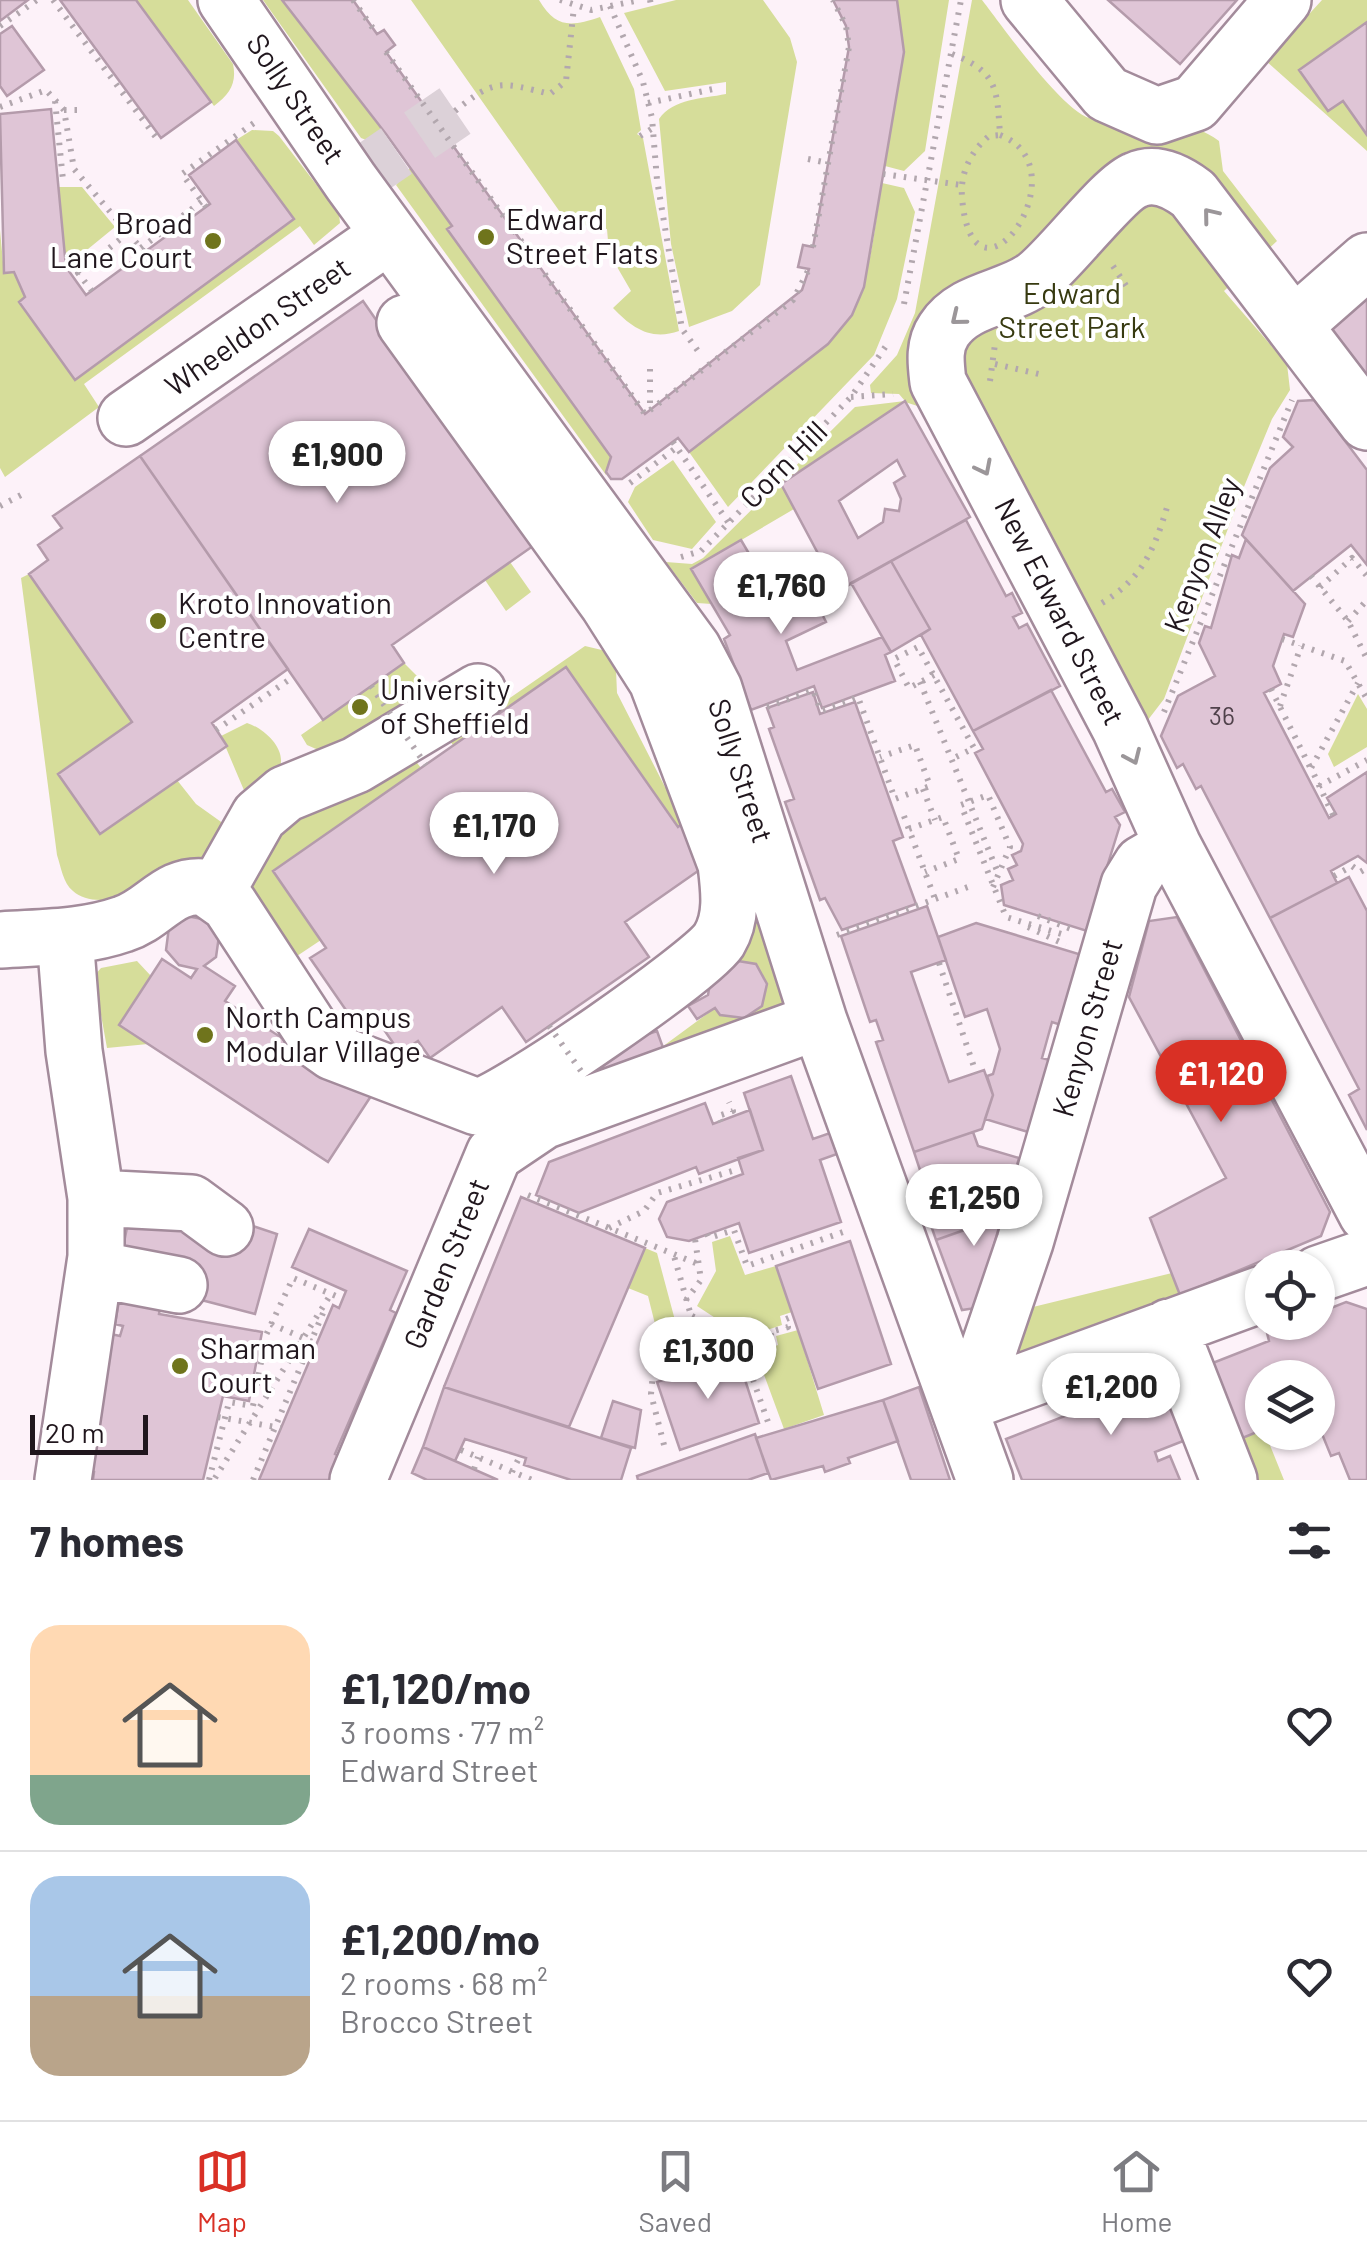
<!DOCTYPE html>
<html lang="en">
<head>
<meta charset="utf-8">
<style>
  :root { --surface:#fff; --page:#f2f2f3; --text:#2b2b33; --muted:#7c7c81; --line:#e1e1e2; --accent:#d93025 }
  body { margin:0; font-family:Barlow,sans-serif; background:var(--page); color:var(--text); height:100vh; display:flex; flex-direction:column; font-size:38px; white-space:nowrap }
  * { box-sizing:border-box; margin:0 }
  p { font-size:32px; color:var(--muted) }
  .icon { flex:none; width:55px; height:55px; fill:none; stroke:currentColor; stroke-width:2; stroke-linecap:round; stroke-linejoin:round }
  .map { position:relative; height:1480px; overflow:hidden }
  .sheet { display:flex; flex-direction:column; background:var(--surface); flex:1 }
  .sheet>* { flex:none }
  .controls { position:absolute; left:1245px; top:1250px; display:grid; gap:20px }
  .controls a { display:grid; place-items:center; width:90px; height:90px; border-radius:50%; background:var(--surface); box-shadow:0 2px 8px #0004; font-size:50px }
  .scale { position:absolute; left:30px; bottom:25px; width:118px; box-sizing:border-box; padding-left:10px; border:5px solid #20161d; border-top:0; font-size:28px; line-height:35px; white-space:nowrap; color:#20161d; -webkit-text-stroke:8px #fff; paint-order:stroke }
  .price { position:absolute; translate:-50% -85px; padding:0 22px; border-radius:35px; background:#fff; color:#222; font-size:32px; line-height:65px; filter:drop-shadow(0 2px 5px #0008) }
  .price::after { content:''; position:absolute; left:50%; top:60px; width:30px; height:22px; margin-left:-15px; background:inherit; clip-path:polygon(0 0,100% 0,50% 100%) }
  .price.active { background:var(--accent); color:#fff }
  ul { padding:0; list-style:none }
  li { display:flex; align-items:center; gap:30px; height:250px; padding:0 30px }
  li+li { border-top:2px solid var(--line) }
  li span { display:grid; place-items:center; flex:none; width:280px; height:200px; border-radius:30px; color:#555 }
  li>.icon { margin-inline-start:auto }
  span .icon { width:120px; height:120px; fill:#fffc; stroke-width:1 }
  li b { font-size:42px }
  h2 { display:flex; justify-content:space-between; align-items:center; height:120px; padding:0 30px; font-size:42px }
  .dock { display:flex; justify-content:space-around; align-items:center; height:140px; border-top:2px solid var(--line); background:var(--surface); font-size:28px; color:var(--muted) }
  .dock a { display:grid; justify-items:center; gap:5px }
  .dock .active { color:var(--accent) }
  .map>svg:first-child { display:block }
  .green { fill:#d6dd9a }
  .building { fill:#dfc5d6; stroke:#b49bab; stroke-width:2.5; fill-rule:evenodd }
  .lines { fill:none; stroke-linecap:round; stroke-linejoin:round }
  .minor-tunnel { stroke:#dcd1d8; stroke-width:55; stroke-dasharray:55 28; stroke-linecap:butt }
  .minor-casing { stroke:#a38b9b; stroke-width:60 }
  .path { stroke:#b2a7ae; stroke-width:6; stroke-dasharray:2.5 8; stroke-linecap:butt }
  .minor { stroke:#fff; stroke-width:55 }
  .path-bridge { stroke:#b2a7ae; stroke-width:6; stroke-dasharray:2.5 8; stroke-linecap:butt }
  .oneway { stroke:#9b9699 }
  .poi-dot { fill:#6f741c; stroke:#fff; stroke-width:4 }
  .labels { text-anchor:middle; stroke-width:8; stroke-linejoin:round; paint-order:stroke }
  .number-label { font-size:25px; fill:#50424b }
  .street-label { font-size:30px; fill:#20161d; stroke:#fff }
  .poi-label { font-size:30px; fill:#20161d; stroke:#fff; text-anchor:start }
  .park-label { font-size:30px; fill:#373a10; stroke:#fff }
</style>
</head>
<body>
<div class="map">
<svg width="1367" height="1480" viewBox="0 0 1367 1480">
  <rect width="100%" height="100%" fill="#fdf2f9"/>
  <path class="green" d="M136,0H188L233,64C237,83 230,94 214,106Z
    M263,0H282L386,134L374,143L361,138Z
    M411,0H539C556,28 570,27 600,17L634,89L641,130L637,134L643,138L679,331C651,341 632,328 613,308L631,291L609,253L607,229L567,222Z
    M676,0H763L790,38L797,62L760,285L732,311L689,327L671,244L659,119C674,98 702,99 726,94V82L665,91L624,13Z
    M897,0H949L925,151L904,171L885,166L904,52Z
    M972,0H982C1000,23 1066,117 1093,119C1138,121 1180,113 1219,141L1223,171L1277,241L1224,291L1287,364L1290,390L1272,419L1241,494L1164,699L1128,746L958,419L905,402L781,484L794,509L692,569L712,604L697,603L666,562L692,564L703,558L855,407L905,401L899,394L871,393L870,385L897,355L915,313Z
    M1322,0H1367V22L1328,111L1343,101L1367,135V151L1266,61Z
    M252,130L273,131L279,136L339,214L340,223L314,245L300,226L84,384L99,407L5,477L0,468V230L4,273L14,272L25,297L19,303L76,380L294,219L236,140Z
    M410,168L452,226L448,229L611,457L606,475L396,185Z
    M882,183L904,188L915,212L897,299L874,355L728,507L689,452L828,344C871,302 872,239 882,183Z
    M58,187H82L115,227L66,267Z
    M673,460L716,522L692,549L653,540L628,502L635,487Z
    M510,562L531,592L506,611L485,580Z
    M29,574L132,722L58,774L100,834L177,780L196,804L224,824L221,860C187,873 103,919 73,891C63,883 61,867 57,855L21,578Z
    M585,646L606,651L616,670L617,693L665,787L691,803L694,815L678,827L566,667L453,745L449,740Z
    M404,663L428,687L426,696L323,752L307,745L301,735Z
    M1358,694L1367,709V747L1334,767L1328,754Z
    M247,723C267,729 295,757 273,777C265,784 255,789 246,795L221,736Z
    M411,755L421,768L273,871L321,940L285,964C250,913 234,895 260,833Z
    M744,868L796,1018L508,1128L502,1116L528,1095L533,1102L563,1092L587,1072L582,1063L596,1052L605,1076L665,1056L662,1047L715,1008L720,1015L744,1018L762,1006L767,984L756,965L732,960L748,919Z
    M137,961L151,976L119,1025L148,1044L107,1048L94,976L101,968Z
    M730,1236L745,1275L776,1266L792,1312L780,1316L782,1325L767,1330L768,1338L752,1342L697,1306L716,1271L712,1242Z
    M645,1248L657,1253L680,1339L660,1344L648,1296L628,1288Z
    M1172,1273L1180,1295L1033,1357L1019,1351L1033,1307Z
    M798,1330L824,1415L784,1429L756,1353L778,1345L776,1336Z
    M1262,1430L1265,1433L1284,1480H1247L1232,1443Z"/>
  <path class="building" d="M0,0H28L0,21Z
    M60,0H136L211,102L161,138Z
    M282,0H353L377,34L384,30L395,45L386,52L645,414L802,290L809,269L798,267L803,245L813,247L849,47L846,26L833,0H897L904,52L864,287L852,315L828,344L689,452L678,438L622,479H611L606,472L611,457L447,229L452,226L386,134Z
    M1108,0H1237L1180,64Z
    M1367,22V135L1343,101L1328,111L1299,70Z
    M12,26L44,70L7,96L0,86V34Z
    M51,109L66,267L86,295L210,204L189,175L236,140L294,219L75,380L19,302L25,297L14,272L4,273L0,114Z
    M1367,282V376L1320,326Z
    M363,301L533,546L392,645L404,663L323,720L140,456Z
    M1314,400L1367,470V565L1351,545L1293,591L1242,535L1270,468L1293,447L1283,437L1298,401Z
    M905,401L970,517L838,591L781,484ZM897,460L905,476L894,483L901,499L899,511L885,509L883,522L858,538L839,501Z
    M140,456L288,669L212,723L227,746L100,834L58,774L132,722L29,574L48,560L38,545L62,528L53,516Z
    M966,520L1006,596L1012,593L1022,613L1013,617L1019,628L1027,624L1060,686L973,731L921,635L930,629L891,561Z
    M1246,539L1305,604L1293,637L1284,634L1273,666L1281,684L1264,693L1329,818L1336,814L1327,798L1367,772V863L1358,856L1331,871L1337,883L1270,918L1201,786L1196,789L1183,764L1177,768L1161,736L1178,696L1215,676L1199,643L1205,626L1211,628L1232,555L1239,558Z
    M741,540L772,593L789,585L798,604L813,596L826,622L786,641L797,670L882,637L891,652L885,655L895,681L822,708L814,686L751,710L724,639L730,635L691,569Z
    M891,561L930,629L891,652L851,583Z
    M566,667L678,827L694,815L708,864L625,922L649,957L526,1042L502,1007L430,1058L418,1041L400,1053L376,1018L359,1029L310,958L326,948L273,871Z
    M1051,690L1106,792L1112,789L1125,812L1115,817L1120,825L1087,931L1004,905L1001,885L1013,880L1008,869L1017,865L1012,855L1021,851L1023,844L975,753L983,749L973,731Z
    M813,692L820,714L855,702L903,837L893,841L916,904L842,930L825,898L820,900L785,802L794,799L769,729L774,727L767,708Z
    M1349,877L1367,911V1130L1349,1095L1359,1089L1270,918Z
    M927,906L946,960L911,972L949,1082L984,1070L993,1095L982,1129L914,1152L876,1042L883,1040L876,1020L870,1022L841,936Z
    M186,916L208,920L219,936L216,957L204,966L235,986L225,1001L371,1096L328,1162L119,1025L162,959L191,978L197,969L179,965L166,950L169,927Z
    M1177,917L1330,1212L1321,1236L1180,1295L1150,1218L1226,1178L1129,997L1149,921Z
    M976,923L1082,955L1061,1025L1052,1022L1042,1058L1050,1060L1028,1132L985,1119L993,1095L987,1076L993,1074L1000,1049L987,1009L965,1017L938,937Z
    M732,960L756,964L767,984L762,1006L744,1018L720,1015L715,1008L697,1019L688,1006L708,995L712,972Z
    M657,1031L666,1056L604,1077L596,1052Z
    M791,1076L813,1139L830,1133L837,1154L820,1160L841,1222L749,1253L739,1223L689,1241L667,1237L659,1219L667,1202L743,1174L738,1158L763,1150L744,1093Z
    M705,1103L713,1124L750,1110L763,1150L699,1174L696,1167L579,1213L536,1195L549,1162Z
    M973,1132L978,1146L1019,1158L1011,1185L983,1187L987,1197L976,1226L936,1240L916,1182L923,1179L914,1152Z
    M1011,1185L976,1308L962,1310L936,1240L976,1226L987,1197L983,1187Z
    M521,1197L645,1248L569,1427L444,1387Z
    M131,1208L229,1218L277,1234L255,1314L186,1296L120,1262Z
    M309,1229L407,1271L390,1310L396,1313L335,1454L341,1457L331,1480H259L333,1305L339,1308L346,1291L292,1267Z
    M850,1241L891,1364L818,1389L776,1266Z
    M122,1283L163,1290L159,1314L262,1332L249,1401L223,1396L203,1480H93L94,1472L87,1470L111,1334L120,1336L123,1326L115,1324Z
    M1346,1302L1367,1309V1480H1350L1339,1453L1331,1456L1318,1424L1328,1419L1323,1406L1318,1408V1378H1262V1430L1235,1441L1205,1366L1269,1341L1267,1333L1293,1322H1318V1313Z
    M737,1355L759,1423L680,1450L657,1382Z
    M1177,1372L1201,1434L1155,1452L1158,1461L1170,1456L1180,1480H1022L1006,1439Z
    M444,1387L631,1448L621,1480H571L524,1465L526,1458L465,1439L455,1461L423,1447Z
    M919,1387L950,1480H911L883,1400Z
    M883,1400L898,1441L848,1458L850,1463L825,1472L823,1466L771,1480L756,1438Z
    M613,1401L641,1410L635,1448L601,1438Z
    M755,1434L768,1473L748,1480H638L637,1476Z
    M423,1447L455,1461L498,1480H427L412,1473Z"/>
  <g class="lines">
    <path class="minor-tunnel" d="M351,182L455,111"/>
    <defs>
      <path id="minor" d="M226,0L351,182L693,649L714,689L819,1021L985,1480
        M1029,0L1107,94L1157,116L1195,103L1283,0
        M1294,325L1367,261
        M126,418L389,235
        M1367,422L1193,194C1177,182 1156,171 1136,180C1114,188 1063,256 1037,277C1009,299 965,298 944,330C933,346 936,364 938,382L1120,728L1173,846L1367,1214
        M216,892L259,816L285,794L356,765L478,692
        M0,940C42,937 83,938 123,924C155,914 168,883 205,887L229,904L319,1042L333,1052L477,1107C509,1100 701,967 719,940C733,917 729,889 726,864L657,681L608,604L405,323
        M96,1198L191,1203L225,1228
        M95,1269L179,1285
        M1318,1274L1367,1257
        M1169,1327L1229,1480
        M971,1401L1025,1242L1129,885L1142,864L1173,846
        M959,1405L1262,1294
        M63,1480L96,1257V1198L74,1051L65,937
        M358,1480L494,1154L543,1121L819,1021"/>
    </defs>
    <use href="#minor" class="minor-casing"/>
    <path class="path" d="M53,0L158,140
      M353,0L377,34
      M560,0L591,10L640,0
      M650,0L651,5
      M610,6L643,82L652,118L657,180L682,329L698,351
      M0,26L37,0
      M952,54C998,72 997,89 1000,135
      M55,101L63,180H58
      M648,103L718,88
      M0,107L46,90L64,110L74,169L145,253
      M64,110H82
      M455,111C495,78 501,82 550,94L566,81L574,7
      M1000,135C1086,168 972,328 962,197C960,173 971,151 989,136Z
      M640,136L653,128
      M808,159L828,163
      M883,174L961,185
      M206,207L182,174L254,123
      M813,247L849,47L846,26L833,0
      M141,248L202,201
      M1113,266L1129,290
      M92,291L78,273L128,233
      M904,304L961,0
      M995,364L1043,375
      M650,369V411
      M990,381L995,344
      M851,397L893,394
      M673,442L728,522
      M630,483L676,448
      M0,506L21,495
      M681,557L701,551L851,397L888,343
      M1311,576L1348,621L1367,659
      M1320,587L1352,558L1367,576
      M1102,603C1143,578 1155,548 1168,504
      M1348,621L1367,600
      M1282,639L1345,661L1367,699
      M934,675L909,688L894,659L918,647L974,748L952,759
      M920,682L998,873
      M1271,689L1310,767
      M1280,706L1301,646
      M767,707L813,690L821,711L858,697L895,799L930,786L915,745L880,757
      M1164,712L1292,400
      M216,730L293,677
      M1319,786L1367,760
      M923,789L935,820
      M1333,815L1311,768L1358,683
      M904,816L935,899
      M909,829L943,817L959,859L925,872
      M1334,876L1352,866L1360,872L1367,868
      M993,887L1010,847L988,795L961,805L1006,917L1068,936
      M1038,916L1071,929
      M1028,927L1066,945
      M837,935L968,887
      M939,963L976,1073
      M721,1122L718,1116L733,1111L729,1102
      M528,1195L703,1266
      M609,1228L644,1211L657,1193L736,1170
      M707,1234L709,1238L734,1230L747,1266L846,1231
      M686,1300L701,1280L695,1239
      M692,1316L753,1347L773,1341L770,1332L788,1327L786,1319L793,1316
      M271,1324L317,1344
      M739,1340L768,1422
      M218,1417L281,1428
      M664,1445L651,1394L653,1373L692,1360L700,1347L674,1256
      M461,1450L532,1480
      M474,1469L478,1457
      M512,1472L520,1456
      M215,1478L331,1294
      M209,1480L229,1402L253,1406L266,1335L293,1278L343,1299
      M253,1480L323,1313"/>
    <use href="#minor" class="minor"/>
    <path class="path-bridge" d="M386,52L645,414L793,300L809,269
      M371,686L426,765
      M549,1026L581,1071"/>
  </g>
  <defs><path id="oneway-chevron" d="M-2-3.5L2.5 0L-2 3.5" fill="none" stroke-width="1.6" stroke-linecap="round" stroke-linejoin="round" transform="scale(2.5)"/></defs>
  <g class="oneway">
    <use href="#oneway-chevron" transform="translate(1210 215) rotate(-129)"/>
    <use href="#oneway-chevron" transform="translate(958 318) rotate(141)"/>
    <use href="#oneway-chevron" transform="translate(984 468) rotate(63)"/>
    <use href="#oneway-chevron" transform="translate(1133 757) rotate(66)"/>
  </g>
  <g class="poi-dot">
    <circle cx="486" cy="237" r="10"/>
    <circle cx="213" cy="241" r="10"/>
    <circle cx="158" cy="621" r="10"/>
    <circle cx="360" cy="707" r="10"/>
    <circle cx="205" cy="1035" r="10"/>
    <circle cx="180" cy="1366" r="10"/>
  </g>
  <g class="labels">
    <g class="number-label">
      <text x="1222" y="725">36</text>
    </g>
    <g class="street-label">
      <text transform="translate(295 99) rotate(56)" y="10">Solly Street</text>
      <text transform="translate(258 327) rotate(-35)" y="10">Wheeldon Street</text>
      <text transform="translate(784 465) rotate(-45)" y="10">Corn Hill</text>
      <text transform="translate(1203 555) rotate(-69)" y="10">Kenyon Alley</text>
      <text transform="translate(1059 612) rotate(63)" y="10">New Edward Street</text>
      <text transform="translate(740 771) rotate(72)" y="10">Solly Street</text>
      <text transform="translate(1088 1028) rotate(-74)" y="10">Kenyon Street</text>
      <text transform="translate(447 1264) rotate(-68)" y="10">Garden Street</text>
    </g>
    <g class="poi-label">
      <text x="506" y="230">Edward<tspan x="506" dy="34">Street Flats</tspan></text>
      <text x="193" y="234" text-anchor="end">Broad<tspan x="193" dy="34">Lane Court</tspan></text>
      <text x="178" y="614">Kroto Innovation<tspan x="178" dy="34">Centre</tspan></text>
      <text x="380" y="700">University<tspan x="380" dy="34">of Sheffield</tspan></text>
      <text x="225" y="1028">North Campus<tspan x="225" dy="34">Modular Village</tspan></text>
      <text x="200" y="1359">Sharman<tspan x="200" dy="34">Court</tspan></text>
    </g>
    <g class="park-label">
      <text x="1072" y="304">Edward<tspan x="1072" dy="34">Street Park</tspan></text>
    </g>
  </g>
</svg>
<div class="controls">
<a><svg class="icon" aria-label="locate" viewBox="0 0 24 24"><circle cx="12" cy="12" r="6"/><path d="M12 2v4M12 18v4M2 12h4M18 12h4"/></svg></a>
<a><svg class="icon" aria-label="layers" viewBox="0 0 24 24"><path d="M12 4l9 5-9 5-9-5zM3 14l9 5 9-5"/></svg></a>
</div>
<div class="scale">20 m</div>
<b class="price" style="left:337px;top:506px">£1,900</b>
<b class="price" style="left:781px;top:637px">£1,760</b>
<b class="price" style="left:494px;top:877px">£1,170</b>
<b class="price active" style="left:1221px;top:1125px">£1,120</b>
<b class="price" style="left:974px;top:1249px">£1,250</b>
<b class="price" style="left:708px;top:1402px">£1,300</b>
<b class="price" style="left:1111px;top:1438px">£1,200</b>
</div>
<section class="sheet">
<h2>7 homes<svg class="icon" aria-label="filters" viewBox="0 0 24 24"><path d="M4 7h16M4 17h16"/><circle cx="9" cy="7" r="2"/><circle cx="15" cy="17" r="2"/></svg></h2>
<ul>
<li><span style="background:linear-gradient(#ffd9b3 75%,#7fa58c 0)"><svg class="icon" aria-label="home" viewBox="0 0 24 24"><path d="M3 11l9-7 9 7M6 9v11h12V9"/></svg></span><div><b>£1,120/mo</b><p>3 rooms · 77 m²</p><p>Edward Street</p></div><svg class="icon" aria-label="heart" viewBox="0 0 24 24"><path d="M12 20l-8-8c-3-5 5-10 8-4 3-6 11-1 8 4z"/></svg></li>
<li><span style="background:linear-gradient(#a9c7e8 60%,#b9a48a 0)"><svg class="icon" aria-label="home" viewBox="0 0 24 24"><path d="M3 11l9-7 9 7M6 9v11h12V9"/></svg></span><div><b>£1,200/mo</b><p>2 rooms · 68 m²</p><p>Brocco Street</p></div><svg class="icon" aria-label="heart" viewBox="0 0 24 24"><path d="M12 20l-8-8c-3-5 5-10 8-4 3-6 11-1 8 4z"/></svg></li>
</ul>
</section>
<nav class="dock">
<a class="active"><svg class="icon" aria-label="map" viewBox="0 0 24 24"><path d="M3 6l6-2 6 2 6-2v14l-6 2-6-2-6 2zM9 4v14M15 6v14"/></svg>Map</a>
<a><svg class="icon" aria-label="saved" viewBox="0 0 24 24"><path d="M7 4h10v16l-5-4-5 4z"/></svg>Saved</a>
<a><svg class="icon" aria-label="home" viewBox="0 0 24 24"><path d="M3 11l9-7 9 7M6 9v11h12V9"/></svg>Home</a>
</nav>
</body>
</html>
